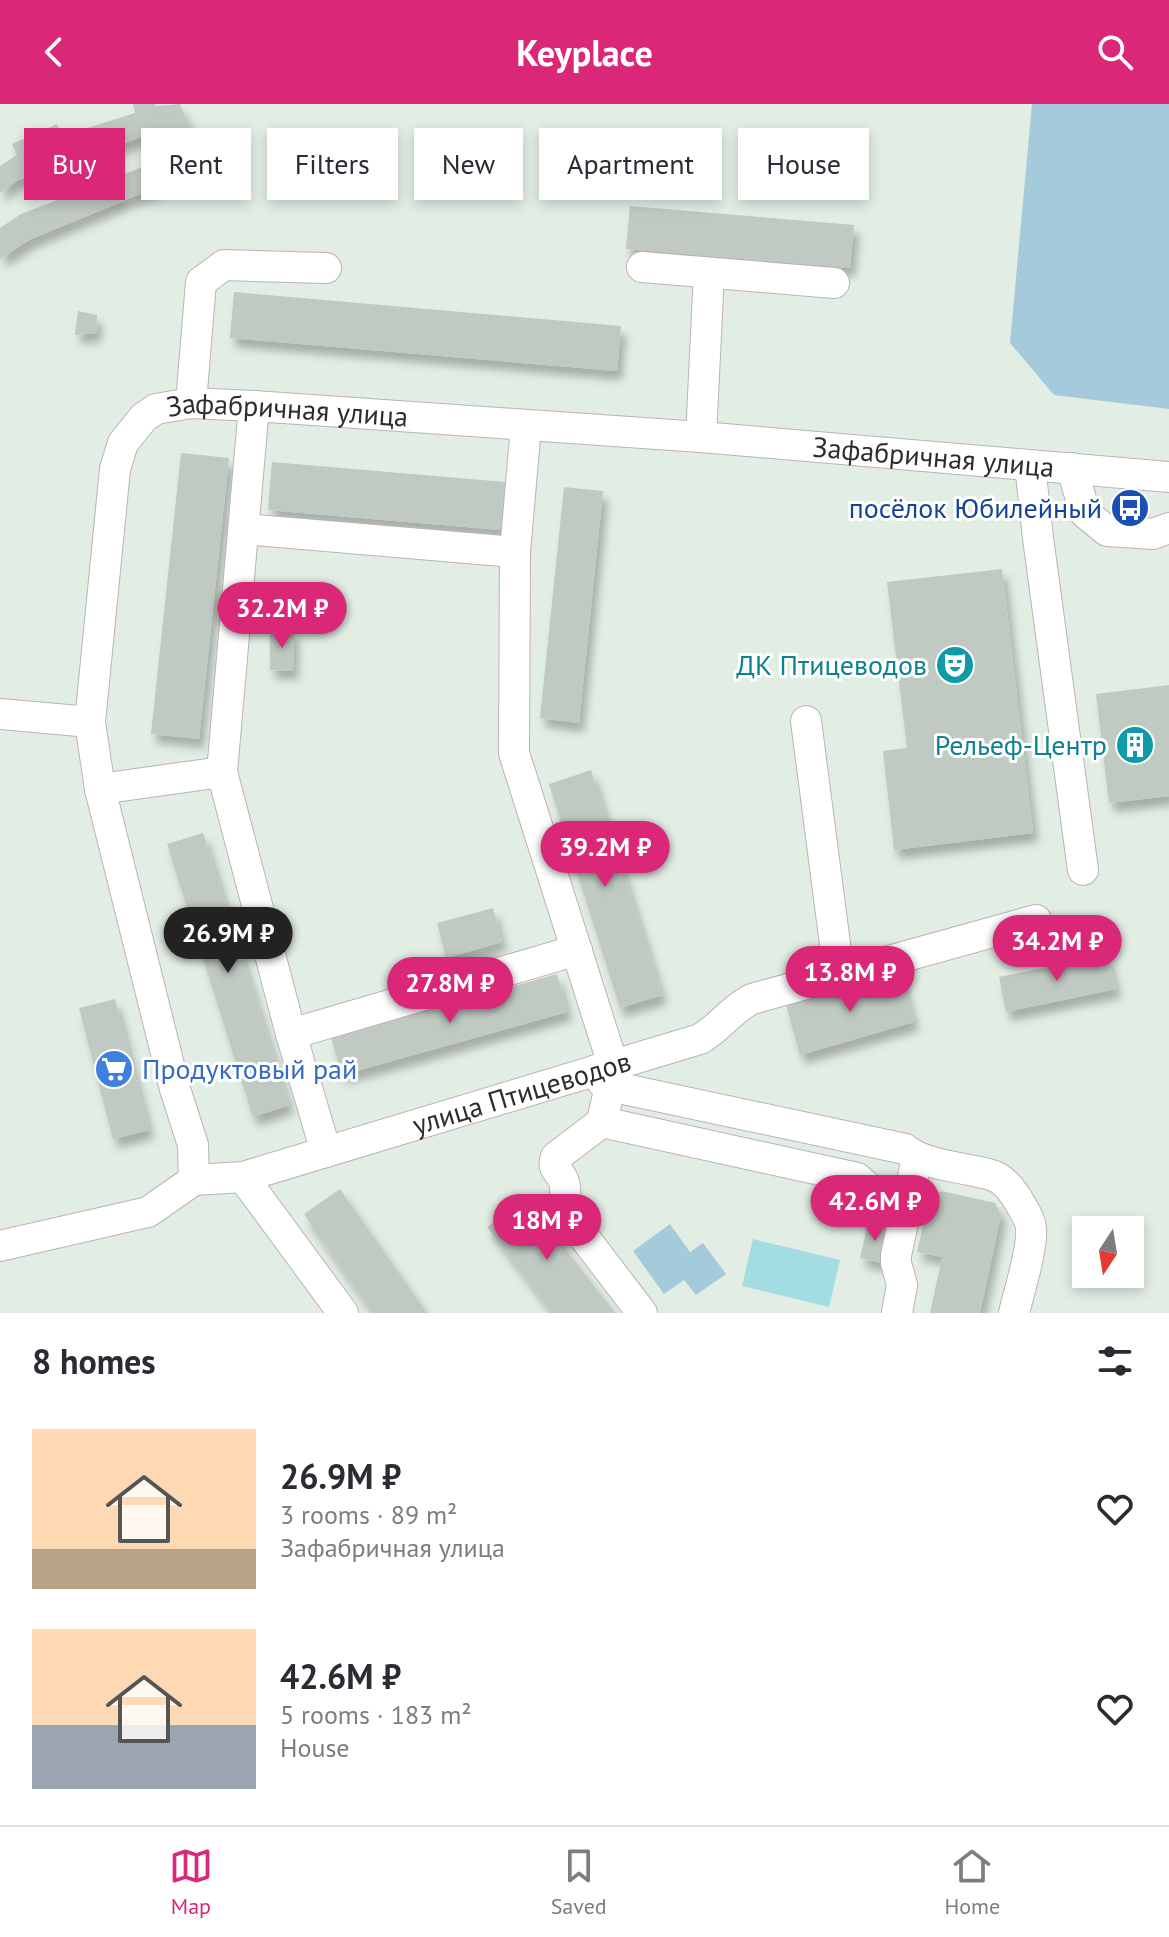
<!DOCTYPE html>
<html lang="en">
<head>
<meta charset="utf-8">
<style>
  :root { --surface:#fff; --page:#f7f7f7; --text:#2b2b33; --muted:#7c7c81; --line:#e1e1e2; --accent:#db2777 }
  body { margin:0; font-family:"PT Sans",sans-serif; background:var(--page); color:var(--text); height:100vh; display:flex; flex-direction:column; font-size:30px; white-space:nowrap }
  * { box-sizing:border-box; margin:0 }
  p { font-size:26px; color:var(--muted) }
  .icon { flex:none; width:44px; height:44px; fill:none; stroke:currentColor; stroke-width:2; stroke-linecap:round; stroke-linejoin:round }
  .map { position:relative; height:1209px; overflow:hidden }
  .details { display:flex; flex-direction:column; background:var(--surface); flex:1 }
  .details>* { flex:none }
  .top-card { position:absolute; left:24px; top:24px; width:1122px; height:72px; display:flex; gap:16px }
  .needle { width:52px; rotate:192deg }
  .tools { position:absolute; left:1072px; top:1112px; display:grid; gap:16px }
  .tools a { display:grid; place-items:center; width:72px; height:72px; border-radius:0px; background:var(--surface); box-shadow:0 4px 12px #0003; font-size:40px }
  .price { position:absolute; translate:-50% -68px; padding:0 18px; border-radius:28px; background:var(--accent); color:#fff; font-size:26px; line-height:52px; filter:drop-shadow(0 2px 4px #0008) }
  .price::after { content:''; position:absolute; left:50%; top:48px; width:24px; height:18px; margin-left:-12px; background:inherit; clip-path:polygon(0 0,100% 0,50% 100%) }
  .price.active { background:#222; color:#fff }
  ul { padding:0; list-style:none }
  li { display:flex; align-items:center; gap:24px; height:200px; padding:0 32px }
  li span { display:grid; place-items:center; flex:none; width:224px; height:160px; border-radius:0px; color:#555 }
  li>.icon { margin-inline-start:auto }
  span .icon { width:96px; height:96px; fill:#fffc; stroke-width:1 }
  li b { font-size:34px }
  h2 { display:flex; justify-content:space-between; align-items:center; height:96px; padding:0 32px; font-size:34px }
  .tag { padding:0 28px; border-radius:0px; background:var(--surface); box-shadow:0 4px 12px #0003; font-size:28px; line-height:72px }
  .tag.active { background:var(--accent); color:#fff }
  header { display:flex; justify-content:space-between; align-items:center; height:104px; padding:0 32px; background:var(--accent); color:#fff; font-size:36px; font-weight:800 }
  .tab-bar { display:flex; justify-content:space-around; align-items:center; height:112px; border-top:2px solid var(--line); background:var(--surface); font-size:22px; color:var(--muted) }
  .tab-bar a { display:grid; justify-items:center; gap:4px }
  .tab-bar .active { color:var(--accent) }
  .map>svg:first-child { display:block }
  .green { fill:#a5cadc }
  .pitch { fill:#a3dce2 }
  .building { fill:#c0c9c2; filter:url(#shadow) }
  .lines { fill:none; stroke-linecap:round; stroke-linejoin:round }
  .minor-casing { stroke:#bcb2b7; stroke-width:32 }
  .minor { stroke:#fff; stroke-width:30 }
  .labels { text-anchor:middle; stroke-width:6; stroke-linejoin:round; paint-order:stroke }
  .street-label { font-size:28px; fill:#2d2d2d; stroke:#fff }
  .transit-label { font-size:28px; fill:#164399; stroke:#fff; text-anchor:end }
  .culture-label { font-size:28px; fill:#0d838f; stroke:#fff; text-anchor:end }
  .shop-label { font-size:28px; fill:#366cbe; stroke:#fff; text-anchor:start }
</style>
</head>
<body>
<header><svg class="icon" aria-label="back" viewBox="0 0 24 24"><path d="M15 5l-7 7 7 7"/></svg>Keyplace<svg class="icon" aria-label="search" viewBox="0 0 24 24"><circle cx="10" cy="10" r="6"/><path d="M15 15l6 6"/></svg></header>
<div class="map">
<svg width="1169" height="1209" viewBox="0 0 1169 1209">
  <defs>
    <filter id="shadow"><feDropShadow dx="5" dy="9" stdDeviation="4" flood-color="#0004"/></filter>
  </defs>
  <rect width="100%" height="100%" fill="#e2ede4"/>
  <path class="green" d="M1032,0H1169V305L1054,291L1010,239Z
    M670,1120L690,1148L703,1139L726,1170L696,1191L684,1176L664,1190L633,1147Z"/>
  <path class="pitch" d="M753,1135L840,1156L829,1203L742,1182Z"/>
  <path class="building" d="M133,0H155L156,2L180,0L205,63L29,136L0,155V124L21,110L171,52L162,26L18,76L0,89V62L17,51L12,40L57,20L62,32L135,9Z
    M630,102L854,121L850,164L626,145Z
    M234,188L621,222L617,267L230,234Z
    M78,207L97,211L96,229L75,231Z
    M181,349L229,354L199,635L151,630Z
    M272,358L505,378L501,426L268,406Z
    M564,383L603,387L579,619L540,614Z
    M1002,465L1033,729L894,746L883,647L907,644L887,478Z
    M270,525H294L293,567L270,566Z
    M1169,581V692L1109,699L1096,590Z
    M591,666L662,891L620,904L549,680Z
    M203,729L289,1001L253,1013L167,740Z
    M493,804L502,838L446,854L437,819Z
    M1108,851L1116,885L1006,908L999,873Z
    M900,868L914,918L800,951L786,901Z
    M557,870L567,908L342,971L331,934Z
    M115,895L149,1026L113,1035L79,904Z
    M340,1085L427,1209H373L304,1110Z
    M941,1087L995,1099L1001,1111L980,1209H930L942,1153L917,1148L929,1096Z
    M526,1094L558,1135L615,1209H553L487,1123Z
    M868,1119L890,1124L882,1159L860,1154Z"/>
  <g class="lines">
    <defs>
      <g id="minor">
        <path d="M642,163L834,179"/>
        <path d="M191,299L201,178L224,161L326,164"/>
        <path d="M254,302L222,668L291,930L326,1048"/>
        <path d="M526,322L515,448L514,649L613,961"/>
        <path d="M701,333L709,169"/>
        <path d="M1030,361L1038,434L1083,766"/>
        <path d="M1072,364L1085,409L1107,427L1153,430L1169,424"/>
        <path d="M244,425L515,448"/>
        <path d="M0,610L90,618"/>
        <path d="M806,617L839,871"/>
        <path d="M100,685L222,668"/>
        <path d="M291,930L577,846"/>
        <path d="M596,966L602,978L610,982L905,1045C923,1059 946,1061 969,1066C996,1071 1003,1072 1018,1096C1023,1105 1030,1114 1031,1124C1033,1144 1019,1188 1014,1209"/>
        <path d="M610,982L602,1018L857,1074L865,1081L873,1101L905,1109"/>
        <path d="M602,1018L556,1053C551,1066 560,1066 564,1078C568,1090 561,1100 568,1112L642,1209"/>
        <path d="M243,1073L343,1209"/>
        <path id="s1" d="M194,1076L193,1041L175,985L100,685L90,618L115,365L123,339L144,313L156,305L191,299L254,302L701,333L1169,373"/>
        <path id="s2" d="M0,1142L148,1108L194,1076L243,1073L700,935C720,924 731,905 752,895L1036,816"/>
        <path d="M897,1209L902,1181L896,1159V1151L917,1054"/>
      </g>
    </defs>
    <use href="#minor" class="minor-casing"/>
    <use href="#minor" class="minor"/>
  </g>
  <defs>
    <symbol id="bus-disc" viewBox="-11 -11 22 22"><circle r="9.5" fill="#1a4fb4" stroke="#fff"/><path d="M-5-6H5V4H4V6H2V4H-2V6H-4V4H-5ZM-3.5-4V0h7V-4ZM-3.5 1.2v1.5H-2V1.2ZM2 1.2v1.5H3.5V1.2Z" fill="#fff"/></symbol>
    <symbol id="theatre-disc" viewBox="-11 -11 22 22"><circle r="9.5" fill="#0f9aa8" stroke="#fff"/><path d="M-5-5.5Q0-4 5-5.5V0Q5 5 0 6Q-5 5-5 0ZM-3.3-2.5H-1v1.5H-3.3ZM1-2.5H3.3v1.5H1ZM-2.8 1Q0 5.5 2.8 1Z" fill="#fff"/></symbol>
    <symbol id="building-disc" viewBox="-11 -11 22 22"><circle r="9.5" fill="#0f9aa8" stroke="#fff"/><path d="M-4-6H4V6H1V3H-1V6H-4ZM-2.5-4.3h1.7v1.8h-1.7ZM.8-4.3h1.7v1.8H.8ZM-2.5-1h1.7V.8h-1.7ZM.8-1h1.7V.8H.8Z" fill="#fff"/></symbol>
    <symbol id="supermarket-disc" viewBox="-11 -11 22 22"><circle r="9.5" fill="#3f7fe0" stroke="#fff"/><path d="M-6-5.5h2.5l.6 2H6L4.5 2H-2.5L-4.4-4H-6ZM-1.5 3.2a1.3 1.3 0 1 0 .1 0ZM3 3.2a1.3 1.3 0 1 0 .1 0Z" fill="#fff"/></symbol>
  </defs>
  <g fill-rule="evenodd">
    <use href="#bus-disc" x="1108" y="382" width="44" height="44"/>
    <use href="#theatre-disc" x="933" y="539" width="44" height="44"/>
    <use href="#building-disc" x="1113" y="619" width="44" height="44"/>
    <use href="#supermarket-disc" x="92" y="943" width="44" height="44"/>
  </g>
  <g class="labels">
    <g class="street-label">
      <text dy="10" stroke="none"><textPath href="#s1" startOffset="932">Зафабричная улица</textPath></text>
      <text dy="10" stroke="none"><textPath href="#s1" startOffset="1580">Зафабричная улица</textPath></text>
      <text dy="10" stroke="none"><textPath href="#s2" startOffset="548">улица Птицеводов</textPath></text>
    </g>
    <g class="transit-label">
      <text x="1102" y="414">посёлок Юбилейный</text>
    </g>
    <g class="culture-label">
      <text x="927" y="571">ДК Птицеводов</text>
      <text x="1107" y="651">Рельеф-Центр</text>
    </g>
    <g class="shop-label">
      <text x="142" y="975">Продуктовый рай</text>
    </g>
  </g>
</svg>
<div class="tools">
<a><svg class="needle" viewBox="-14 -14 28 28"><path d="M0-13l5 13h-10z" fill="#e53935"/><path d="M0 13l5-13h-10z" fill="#7c7c81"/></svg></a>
</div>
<b class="price" style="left:282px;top:546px">32.2M ₽</b>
<b class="price" style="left:605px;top:785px">39.2M ₽</b>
<b class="price active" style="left:228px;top:871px">26.9M ₽</b>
<b class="price" style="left:1057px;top:879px">34.2M ₽</b>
<b class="price" style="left:850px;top:910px">13.8M ₽</b>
<b class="price" style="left:450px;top:921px">27.8M ₽</b>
<b class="price" style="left:875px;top:1139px">42.6M ₽</b>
<b class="price" style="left:547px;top:1158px">18M ₽</b>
<div class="top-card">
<a class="tag active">Buy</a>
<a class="tag">Rent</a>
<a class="tag">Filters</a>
<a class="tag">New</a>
<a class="tag">Apartment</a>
<a class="tag">House</a>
</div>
</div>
<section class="details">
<h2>8 homes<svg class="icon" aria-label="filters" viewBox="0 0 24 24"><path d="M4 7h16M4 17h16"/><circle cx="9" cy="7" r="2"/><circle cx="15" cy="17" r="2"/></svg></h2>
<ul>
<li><span style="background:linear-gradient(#ffd9b3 75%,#b9a48a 0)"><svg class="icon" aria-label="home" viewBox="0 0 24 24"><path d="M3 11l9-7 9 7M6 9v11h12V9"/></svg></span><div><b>26.9M ₽</b><p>3 rooms · 89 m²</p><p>Зафабричная улица</p></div><svg class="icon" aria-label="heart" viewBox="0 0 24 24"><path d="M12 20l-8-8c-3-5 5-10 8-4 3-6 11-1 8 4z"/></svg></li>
<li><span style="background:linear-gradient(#ffd9b3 60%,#9aa5b1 0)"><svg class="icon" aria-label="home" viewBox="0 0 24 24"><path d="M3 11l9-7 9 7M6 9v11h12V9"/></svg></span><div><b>42.6M ₽</b><p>5 rooms · 183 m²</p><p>House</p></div><svg class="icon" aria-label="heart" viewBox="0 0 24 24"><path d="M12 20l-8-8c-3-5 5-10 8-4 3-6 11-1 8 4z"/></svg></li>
</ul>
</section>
<nav class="tab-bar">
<a class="active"><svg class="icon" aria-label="map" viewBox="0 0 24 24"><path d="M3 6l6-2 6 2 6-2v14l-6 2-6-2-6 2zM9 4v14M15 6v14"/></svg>Map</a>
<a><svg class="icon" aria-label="saved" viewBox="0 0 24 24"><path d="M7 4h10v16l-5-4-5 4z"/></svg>Saved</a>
<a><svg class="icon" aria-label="home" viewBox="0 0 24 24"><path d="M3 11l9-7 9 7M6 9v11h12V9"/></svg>Home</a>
</nav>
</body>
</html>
